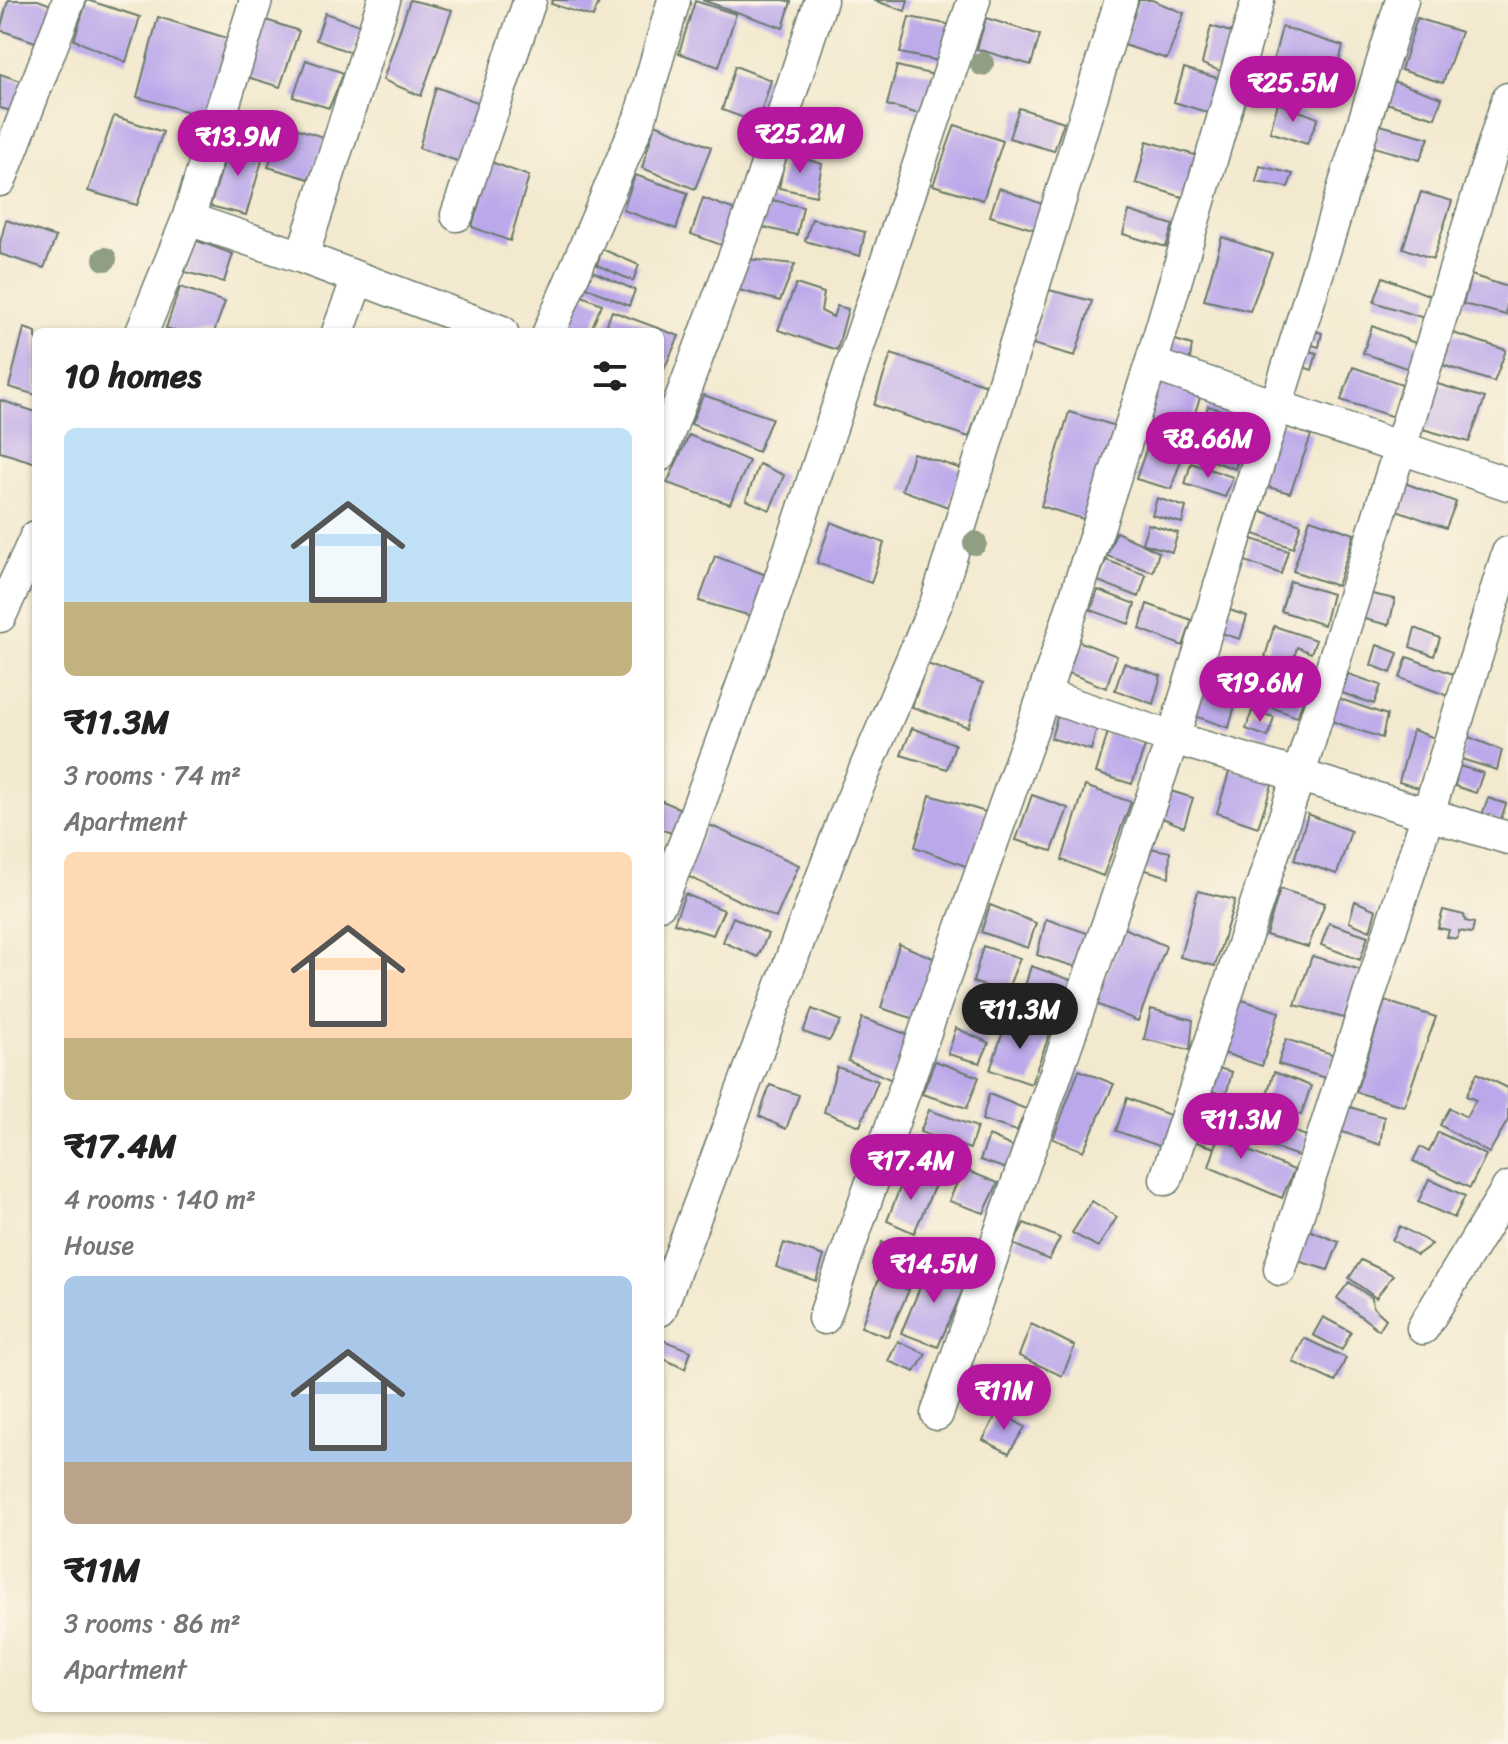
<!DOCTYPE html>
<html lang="en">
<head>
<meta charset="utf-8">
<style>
  :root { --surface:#fff; --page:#f6f6f6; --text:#222; --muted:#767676; --accent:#b5179e }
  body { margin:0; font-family:Sriracha,sans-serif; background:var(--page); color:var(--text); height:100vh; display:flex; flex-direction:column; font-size:30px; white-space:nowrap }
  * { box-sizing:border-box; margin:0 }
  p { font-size:26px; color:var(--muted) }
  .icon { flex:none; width:44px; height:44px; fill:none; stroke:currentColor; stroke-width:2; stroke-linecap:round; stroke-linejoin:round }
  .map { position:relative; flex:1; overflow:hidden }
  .panel { position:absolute; left:32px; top:328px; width:632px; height:1384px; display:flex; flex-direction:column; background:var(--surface); border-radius:12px; box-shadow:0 2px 6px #0004 }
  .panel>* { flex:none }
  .price { position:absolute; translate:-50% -68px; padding:0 18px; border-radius:28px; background:var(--accent); color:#fff; font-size:26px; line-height:52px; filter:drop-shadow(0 2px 4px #0008) }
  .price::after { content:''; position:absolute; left:50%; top:48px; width:24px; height:18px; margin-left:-12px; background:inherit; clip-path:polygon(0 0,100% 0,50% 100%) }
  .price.active { background:#222; color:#fff }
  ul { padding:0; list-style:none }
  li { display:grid; align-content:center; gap:16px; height:424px; padding:0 32px }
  li span { display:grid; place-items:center; height:248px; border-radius:12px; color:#555 }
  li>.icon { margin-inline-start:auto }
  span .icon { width:144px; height:144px; fill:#fffc; stroke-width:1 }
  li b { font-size:34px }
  h2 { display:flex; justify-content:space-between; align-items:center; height:96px; padding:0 32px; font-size:34px }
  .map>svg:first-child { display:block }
  .building { fill:#bba8ea }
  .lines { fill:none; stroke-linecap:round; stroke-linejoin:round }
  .minor-casing { stroke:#69796a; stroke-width:35 }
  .minor { stroke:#fff; stroke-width:32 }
  .tree { fill:#909e83 }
</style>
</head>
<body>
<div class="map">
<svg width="1508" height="1744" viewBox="0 0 1508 1744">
  <rect width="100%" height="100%" fill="#fcf5e5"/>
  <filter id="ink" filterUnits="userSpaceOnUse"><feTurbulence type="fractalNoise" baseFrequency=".0125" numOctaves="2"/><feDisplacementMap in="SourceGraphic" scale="16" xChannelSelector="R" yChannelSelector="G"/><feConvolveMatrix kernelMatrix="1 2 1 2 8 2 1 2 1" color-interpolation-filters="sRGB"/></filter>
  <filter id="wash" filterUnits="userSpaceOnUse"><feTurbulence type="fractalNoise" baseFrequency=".006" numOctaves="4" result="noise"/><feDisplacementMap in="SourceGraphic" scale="32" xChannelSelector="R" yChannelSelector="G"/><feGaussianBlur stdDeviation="1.8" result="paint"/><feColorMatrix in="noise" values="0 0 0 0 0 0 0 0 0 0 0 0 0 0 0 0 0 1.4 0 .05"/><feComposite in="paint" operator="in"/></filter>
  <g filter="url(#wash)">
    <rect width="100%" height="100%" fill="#f3e9cf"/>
    <g id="blocks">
      <path class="building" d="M8,0H38L54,6L41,44L0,30Z
        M87,0L140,17L126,62L74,40Z
        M410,0L452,10L421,96L383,80Z
        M553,0H600L593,17L551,4Z
        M702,0H784L791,2L783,28Z
        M873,0H908L905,11Z
        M1139,0H1152L1184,13L1167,59L1124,45Z
        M695,1L736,14L719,67L679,53Z
        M325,13L362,26L352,53L316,40Z
        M158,17L230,39L206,117L137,97Z
        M909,17L952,25L944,62L900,53Z
        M986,18L1040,35L1031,65L977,49Z
        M1417,18L1461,32L1443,83L1401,70Z
        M263,19L299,31L280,87L244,76Z
        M1211,26L1237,34L1228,74L1202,64Z
        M1282,27L1343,46L1330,99L1268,81Z
        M306,60L344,73L329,108L293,97Z
        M735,66L771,80L758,123L722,110Z
        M897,66L938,76L926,116L887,105Z
        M1184,68L1227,81L1216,115L1174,102Z
        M0,74L27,83L15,112L0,108Z
        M1393,81L1442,98L1435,118L1386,103Z
        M436,87L480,103L460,162L419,148Z
        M1278,103L1318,118L1307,144L1270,132Z
        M1019,108L1064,122L1054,151L1009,138Z
        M114,116L163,132L137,205L88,191Z
        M283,124L326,138L309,179L268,167Z
        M655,124L711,147L695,189L642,168Z
        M955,125L1003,141L983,200L933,185Z
        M1380,125L1429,138L1420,160L1374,147Z
        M232,138L265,150L246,215L210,206Z
        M1147,141L1198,156L1186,198L1136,183Z
        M786,153L822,164L816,196L779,188Z
        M491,162L529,176L510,241L472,227Z
        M1260,166L1293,174L1288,187L1256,182Z
        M635,175L688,193L676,229L623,210Z
        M999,188L1045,205L1036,230L990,216Z
        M1421,192L1452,201L1433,259L1403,248Z
        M703,198L735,210L724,246L691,234Z
        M768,199L803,207L797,235L762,227Z
        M1129,211L1173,225L1166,247L1123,234Z
        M812,219L865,232L860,256L805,241Z
        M6,220L56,237L44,268L0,254V243Z
        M1222,237L1272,254L1250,311L1204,300Z
        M195,240L233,254L224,282L185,272Z
        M602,249L639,265L633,281L597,265Z
        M739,258L795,264L780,301L728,287Z
        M592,271L635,290L629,306L586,287Z
        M1471,275L1508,287L1506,315L1463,304Z
        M1383,277L1431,296L1424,318L1374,302Z
        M796,284L824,293L821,311L833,317L837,306L848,309L837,350L778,330Z
        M180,287L225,302L214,332H180L166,328Z
        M1049,290L1092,301L1075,356L1033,344Z
        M577,294L602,304L590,332H562Z
        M612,311L679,336L660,378V332H604Z
        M1289,324L1322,333L1319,347L1285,337Z
        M1372,326L1418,344L1409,369L1363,353Z
        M24,328L36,332V395L9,387Z
        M1453,333L1506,350L1494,382L1443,365Z
        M1165,337L1192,345L1189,365L1159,355Z
        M1286,346L1317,353L1312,370L1281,359Z
        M891,354L987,385L969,437L874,405Z
        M1353,367L1405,385L1394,417L1341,400Z
        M1159,381L1201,395L1188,433L1146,419Z
        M1434,383L1485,398L1469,442L1419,428Z
        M703,395L772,418L758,452L691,424Z
        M0,400L36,412V463L0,452Z
        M1208,406L1251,419L1235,469L1193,454Z
        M1069,412L1116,426L1090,521L1041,506Z
        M1262,418L1312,433L1290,493L1242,480Z
        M689,435L749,461L730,504L667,483Z
        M1150,438L1184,451L1171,489L1136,479Z
        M913,453L962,469L948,507L902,490Z
        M1191,463L1233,477L1225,497L1185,484Z
        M759,464L784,475L770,510L746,500Z
        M1402,482L1456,502L1446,528L1394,509Z
        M1157,498L1186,507L1182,523L1152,515Z
        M1261,511L1301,524L1293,548L1254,534Z
        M1310,519L1354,534L1337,586L1293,571Z
        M831,522L884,543L871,583L817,563Z
        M1148,524L1178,533L1172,552L1142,543Z
        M1116,532L1159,552L1153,572L1107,556Z
        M1252,539L1288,551L1281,574L1245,561Z
        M715,556L772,577L755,617L699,601Z
        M1106,560L1146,575L1139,597L1098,581Z
        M1290,581L1332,594L1324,625L1281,611Z
        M1349,589L1395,599L1389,625L1343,614Z
        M1098,590L1135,604L1129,624L1091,610Z
        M1206,602L1247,616L1240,639L1199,626Z
        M1147,604L1192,620L1183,646L1140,629Z
        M1274,626L1316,640L1311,653L1297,647L1292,665L1265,657Z
        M1415,628L1440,638L1434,656L1410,647Z
        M1078,641L1117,656L1106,688L1069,673Z
        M1377,645L1398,653L1391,673L1371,665Z
        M1407,657L1456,675L1448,696L1400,678Z
        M1124,663L1161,676L1153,704L1115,690Z
        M927,664L983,683L968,727L912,707Z
        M1348,674L1381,685L1374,704L1342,693Z
        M1259,675L1306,692L1297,717L1250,699Z
        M1201,688L1236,701L1229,728L1192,715Z
        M1337,698L1387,715L1382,738L1331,721Z
        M1252,711L1274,717L1268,737L1246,729Z
        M1058,714L1097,728L1091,750L1051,738Z
        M912,728L955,744L947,769L901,755Z
        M1413,730L1435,738L1419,788L1399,782Z
        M1108,732L1145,746L1132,784L1096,773Z
        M1466,736L1502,750L1497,770L1461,759Z
        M1459,766L1483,773L1476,793L1455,786Z
        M1230,769L1274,779L1258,827L1217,813Z
        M1085,786L1131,802L1103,876L1062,860Z
        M1161,788L1193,798L1184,827L1152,814Z
        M930,795L989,813L968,867L915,847Z
        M1032,795L1068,808L1052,851L1016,840Z
        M1488,798L1506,804L1500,821L1482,815Z
        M660,800L686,811L677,835L660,829Z
        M1308,814L1351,831L1337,874L1294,860Z
        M707,824L799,865L776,918L685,875Z
        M1139,846L1170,852L1169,877L1132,866Z
        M1280,889L1325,903L1308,947L1266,935Z
        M1198,891L1235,900L1215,966L1180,957Z
        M685,894L724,910L713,935L674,923Z
        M1355,901L1376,910L1370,931L1349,922Z
        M990,905L1036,923L1028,948L981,932Z
        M1443,910L1464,915L1465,921L1474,923L1472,933L1459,931L1457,939L1447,937L1449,930L1438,928Z
        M733,917L768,934L758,957L723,942Z
        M1046,919L1093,935L1080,968L1037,955Z
        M1329,923L1368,936L1360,960L1321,945Z
        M1124,928L1166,946L1138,1021L1096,1004Z
        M899,944L938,960L915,1019L881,1008Z
        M983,946L1020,958L1006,993L973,982Z
        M1312,956L1361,970L1344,1018L1295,1005Z
        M1031,966L1074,981L1059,1017L1020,1003Z
        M1236,998L1279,1012L1262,1066L1221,1052Z
        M1385,1001L1436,1017L1404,1106L1356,1092Z
        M812,1009L841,1021L829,1041L803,1032Z
        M1151,1009L1193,1020L1190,1050L1144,1039Z
        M1008,1017L1050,1033L1031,1084L990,1070Z
        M862,1018L909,1035L892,1080L848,1061Z
        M956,1028L989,1043L980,1063L948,1054Z
        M1286,1039L1335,1055L1326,1078L1278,1064Z
        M935,1061L979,1077L967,1108L922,1094Z
        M1208,1065L1232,1072L1226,1095L1201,1088Z
        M837,1067L878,1081L860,1126L824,1112Z
        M1079,1070L1114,1084L1083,1151L1053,1139Z
        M1274,1072L1311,1086L1301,1115L1264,1103Z
        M1477,1073L1508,1088V1120L1489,1153L1440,1125L1450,1108L1466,1117L1476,1100L1466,1096Z
        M770,1085L799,1095L786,1129L759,1116Z
        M989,1094L1026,1109L1017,1131L982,1120Z
        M1127,1098L1177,1118L1165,1148L1116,1131Z
        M1339,1104L1384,1117L1380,1145L1331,1128Z
        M929,1110L977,1127L970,1149L920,1132Z
        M1256,1117L1309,1137L1301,1157L1247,1138Z
        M1191,1118L1218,1126L1215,1148L1218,1138L1294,1170L1282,1198L1209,1167L1215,1148L1184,1138Z
        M1438,1132L1486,1155L1470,1188L1413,1161L1420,1147L1429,1152Z
        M989,1136L1016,1148L1007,1169L980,1160Z
        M916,1141L955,1155L947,1176L909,1160Z
        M963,1169L998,1183L984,1213L949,1201Z
        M906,1172L935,1185L914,1233L887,1221Z
        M1429,1179L1465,1196L1454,1218L1418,1202Z
        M1092,1201L1117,1217L1098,1247L1072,1233Z
        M1024,1223L1060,1238L1049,1260L1013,1244Z
        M1400,1226L1432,1244L1417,1255L1392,1240Z
        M1309,1230L1339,1242L1328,1270L1298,1261Z
        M882,1242L925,1257L914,1278L872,1264Z
        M784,1243L824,1256L816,1281L776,1267Z
        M1361,1260L1393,1275L1376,1298L1349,1278Z
        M931,1261L968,1278L938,1347L901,1333Z
        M879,1278L909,1290L888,1337L861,1327Z
        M1349,1282L1372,1298L1373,1307L1386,1319L1379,1330L1337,1298Z
        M1323,1317L1351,1332L1342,1350L1313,1335Z
        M1031,1324L1075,1346L1062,1376L1019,1356Z
        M1304,1338L1346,1358L1335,1382L1293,1362Z
        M660,1339L691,1351L685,1369L660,1357Z
        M898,1341L926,1354L915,1372L888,1361Z
        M967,1364L1000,1380L986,1411L953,1395Z
        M998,1411L1025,1427L1009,1453L983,1440Z"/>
    </g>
  </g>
  <g filter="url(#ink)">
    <use href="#blocks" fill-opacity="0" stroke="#69796a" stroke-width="2"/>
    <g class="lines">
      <defs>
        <path id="minor" d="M0,180L69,0
          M457,215L530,0
          M188,219L302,257L502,332
          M302,257L384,0
          M142,332L188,219L256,0
          M338,332L358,278
          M549,332L640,118L674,0
          M1151,364L1508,484
          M660,455L751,213L821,0
          M0,616L36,537
          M1044,695L1173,738L1508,838
          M660,903L685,843L773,601L974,0
          M1166,1179L1299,774L1508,99
          M1280,1269L1428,814L1508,553
          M660,1310L844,819L937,601L1121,0
          M824,1318L1044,695L1151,364L1258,0
          M1423,1328L1508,1188
          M937,1414L1173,738L1402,0"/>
      </defs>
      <use href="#minor" class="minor-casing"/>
      <use href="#minor" class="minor"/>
    </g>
    <g class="tree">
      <circle cx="982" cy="64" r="12"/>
      <circle cx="105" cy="259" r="12"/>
      <circle cx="975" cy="543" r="12"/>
    </g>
  </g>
</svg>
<b class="price" style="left:1293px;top:124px">₹25.5M</b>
<b class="price" style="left:800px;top:175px">₹25.2M</b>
<b class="price" style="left:238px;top:178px">₹13.9M</b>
<b class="price" style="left:1208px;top:480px">₹8.66M</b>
<b class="price" style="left:1260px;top:724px">₹19.6M</b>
<b class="price active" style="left:1020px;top:1051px">₹11.3M</b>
<b class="price" style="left:1241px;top:1161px">₹11.3M</b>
<b class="price" style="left:911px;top:1202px">₹17.4M</b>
<b class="price" style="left:934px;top:1305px">₹14.5M</b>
<b class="price" style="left:1004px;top:1432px">₹11M</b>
<section class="panel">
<h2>10 homes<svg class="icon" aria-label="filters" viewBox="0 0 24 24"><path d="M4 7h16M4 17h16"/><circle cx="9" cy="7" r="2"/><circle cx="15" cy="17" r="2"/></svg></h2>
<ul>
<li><span style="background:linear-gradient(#bfe0f5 70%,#c2b280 0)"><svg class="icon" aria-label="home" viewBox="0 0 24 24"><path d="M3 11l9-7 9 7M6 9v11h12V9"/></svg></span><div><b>₹11.3M</b><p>3 rooms · 74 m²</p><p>Apartment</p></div></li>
<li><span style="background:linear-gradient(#ffd9b3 75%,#c2b280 0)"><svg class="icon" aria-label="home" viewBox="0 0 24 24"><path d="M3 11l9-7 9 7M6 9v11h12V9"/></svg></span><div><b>₹17.4M</b><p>4 rooms · 140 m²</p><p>House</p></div></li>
<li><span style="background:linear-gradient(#a9c7e8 75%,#b9a48a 0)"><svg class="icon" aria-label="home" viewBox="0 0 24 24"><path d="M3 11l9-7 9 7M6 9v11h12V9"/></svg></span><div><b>₹11M</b><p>3 rooms · 86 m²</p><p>Apartment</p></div></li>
</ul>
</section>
</div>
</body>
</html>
